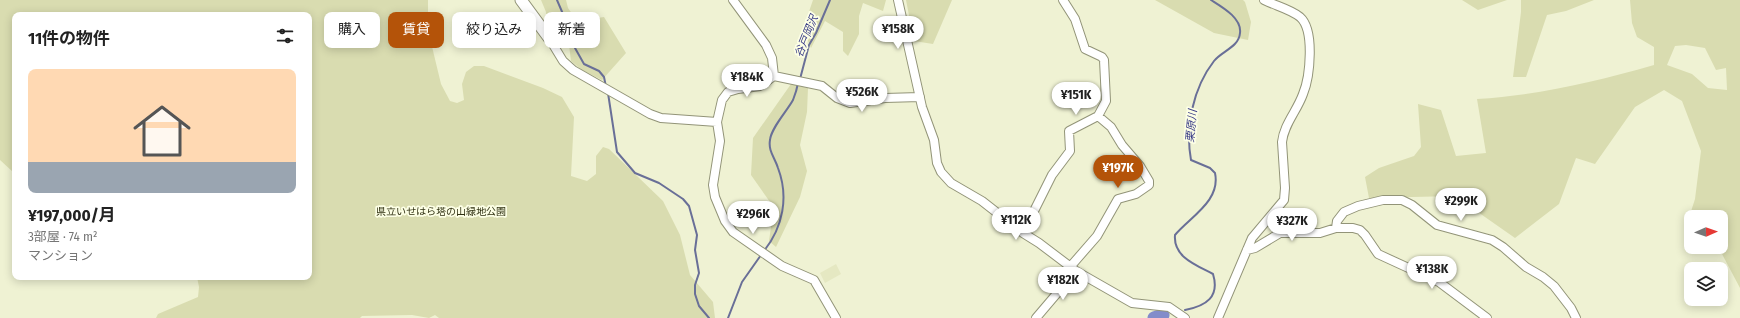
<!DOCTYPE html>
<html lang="ja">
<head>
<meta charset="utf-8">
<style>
  :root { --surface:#fff; --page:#f2f2f2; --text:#222; --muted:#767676; --accent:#b45309 }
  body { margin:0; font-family:"Fira Sans Condensed","Noto Sans JP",sans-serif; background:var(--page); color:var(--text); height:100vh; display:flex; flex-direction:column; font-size:15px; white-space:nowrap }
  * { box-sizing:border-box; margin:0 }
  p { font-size:13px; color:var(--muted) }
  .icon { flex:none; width:22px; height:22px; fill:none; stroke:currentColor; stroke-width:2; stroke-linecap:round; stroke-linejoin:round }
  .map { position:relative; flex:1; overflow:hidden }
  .side { position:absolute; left:12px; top:12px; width:300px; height:268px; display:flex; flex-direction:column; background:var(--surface); border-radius:8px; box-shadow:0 2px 10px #0003 }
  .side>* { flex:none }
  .top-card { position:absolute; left:324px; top:12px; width:380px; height:36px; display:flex; gap:8px }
  .needle { width:26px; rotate:88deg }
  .buttons { position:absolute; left:1684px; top:210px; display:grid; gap:8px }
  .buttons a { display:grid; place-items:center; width:44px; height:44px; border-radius:8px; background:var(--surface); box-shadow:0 2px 10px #0003; font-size:20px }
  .price { position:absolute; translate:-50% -34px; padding:0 9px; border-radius:14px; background:#fff; color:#222; font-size:13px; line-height:26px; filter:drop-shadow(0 1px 2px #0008) }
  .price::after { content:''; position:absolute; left:50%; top:24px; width:12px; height:9px; margin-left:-6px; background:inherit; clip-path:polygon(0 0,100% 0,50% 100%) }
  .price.current { background:var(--accent); color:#fff }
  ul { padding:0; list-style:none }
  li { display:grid; align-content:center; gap:8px; height:212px; padding:0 16px }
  li span { display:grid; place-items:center; height:124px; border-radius:8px; color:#555 }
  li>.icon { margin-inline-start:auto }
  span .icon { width:72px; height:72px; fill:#fffc; stroke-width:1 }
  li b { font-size:17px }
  h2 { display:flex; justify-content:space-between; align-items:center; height:48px; padding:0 16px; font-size:17px }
  .pill { padding:0 14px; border-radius:8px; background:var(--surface); box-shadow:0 2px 10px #0003; font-size:14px; line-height:36px }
  .pill.current { background:var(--accent); color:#fff }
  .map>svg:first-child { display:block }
  .built { fill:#e5e8c2 }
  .green { fill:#d9dcb0; fill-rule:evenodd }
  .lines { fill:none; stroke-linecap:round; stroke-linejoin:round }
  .stream { stroke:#696f97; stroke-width:2 }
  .river { stroke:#838cca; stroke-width:13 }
  .street-casing { stroke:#929478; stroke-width:10 }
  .secondary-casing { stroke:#929478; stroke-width:13 }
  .street { stroke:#fff; stroke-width:8 }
  .secondary { stroke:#fff; stroke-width:11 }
  .labels { text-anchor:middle; stroke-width:3.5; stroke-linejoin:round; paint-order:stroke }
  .park-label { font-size:10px; fill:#2f3011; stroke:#fdffe6 }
  .water-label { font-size:11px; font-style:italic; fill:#3a3d88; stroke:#fdffe6 }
</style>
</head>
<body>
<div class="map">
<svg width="1740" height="318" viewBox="0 0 1740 318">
  <rect width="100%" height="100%" fill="#eff2d3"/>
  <path class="built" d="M836,264L841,274L825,283L820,273Z"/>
  <path class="green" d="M0,0H428V30L441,84L450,101L457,103L464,100L462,84L466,72L474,66H484L543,88L562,97L574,117L571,176L587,181L596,174V156L603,147L609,149L663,201L680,235L690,275L713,302L715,318H439L435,315L429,318L412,315L362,316L360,318H156L158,314L198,297L199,287L197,277H309V15H15V185L13,172L0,160Z
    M541,0H566L568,8L577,21L604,17L626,53L602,80L582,70L571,61L568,37L564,28L548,27L546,12Z
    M813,0H886L883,11L863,3L859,16V34L848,56L843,51V32L825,21L811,48L803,29Z
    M906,0H952L933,44L914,41Z
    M1155,0H1243L1245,2L1251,22L1248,40L1214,33Z
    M1462,0H1507L1478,10Z
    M1521,0H1594L1566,11L1547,15L1526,77H1513L1521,12Z
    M1630,0H1740V288L1722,254L1713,247H1721V217H1691V230L1686,227L1695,199L1701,151L1682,101L1664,90L1635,107L1595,164L1576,158L1559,204L1515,238L1455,196L1369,198L1365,177L1379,168L1414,156L1421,147L1418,104L1441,110L1456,156L1486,153L1477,99C1540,95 1594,82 1654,65V47L1637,37L1632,23ZM1686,45L1705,48L1716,70L1726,68L1727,90L1708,88L1692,74L1667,65L1675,46Z
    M791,84L808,88L807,112L800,145L807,171L800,197L776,247L769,241L771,227L770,202L751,175L753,138Z"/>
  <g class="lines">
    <path class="stream" d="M557,0L572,35L575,48L584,64L599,71L604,77L606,87
      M800,79L809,45L816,33L830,0
      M608,93L617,152L635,173L659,183L683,199L689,206L697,235L695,250L699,273L695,285V294L699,306L709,318
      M764,251C783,227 789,197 778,168C775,158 768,151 770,140C771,128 787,111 793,100C795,95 797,89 798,83
      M1185,310C1206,306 1220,297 1213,274C1196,265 1173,257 1175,235C1190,217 1221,201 1215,173L1210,168L1191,160C1185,127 1193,88 1214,61C1222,51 1239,47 1240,33C1242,18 1222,7 1211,0
      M728,318L742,282L761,255"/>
    <path class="river" d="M1154,318L1163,315"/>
    <defs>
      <path id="street" d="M733,0L766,45L772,58L774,76
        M898,0L922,107L934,140L937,163L941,172L951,183L982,201L1023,233L1039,243L1076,271L1132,303L1169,307L1185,318
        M549,38L563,61L573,70L650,114L661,118L717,122
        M1336,228L1337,221L1344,212L1358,206L1383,200H1402L1412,205L1437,225L1492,240L1503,247L1526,267L1543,277L1554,286L1571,308L1576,318
        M1023,233L1052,175L1070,151L1069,131L1098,116L1106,101L1104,60L1102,57L1085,49L1075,19L1063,0
        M1247,250L1255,248L1280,233H1320L1336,228H1353L1360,230L1365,235L1378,254L1439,282L1487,318
        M1070,267L1097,236L1118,199L1136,194L1149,185V181L1140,166L1122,145L1111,127L1098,116
        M836,318L814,280L782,266L733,232L725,221L715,197L713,185L720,141L717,122L722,100L728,92L738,89L760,86L774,76L822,86L837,98L850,103L885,98L920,97
        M1036,318L1076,271
        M1218,318L1252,238L1284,200L1285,188L1282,142C1284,124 1297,111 1303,94C1310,77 1315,30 1300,17C1290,9 1276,6 1264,0"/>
      <path id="secondary" d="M521,0L549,38"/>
    </defs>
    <use href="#street" class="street-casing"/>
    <use href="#secondary" class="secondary-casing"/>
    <use href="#street" class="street"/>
    <use href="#secondary" class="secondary"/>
  </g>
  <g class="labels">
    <g class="park-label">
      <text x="441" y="215">県立いせはら塔の山緑地公園</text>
    </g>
    <g class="water-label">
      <text transform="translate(806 36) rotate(-68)" y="4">谷戸岡沢</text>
      <text transform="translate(1191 126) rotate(-85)" y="4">栗原川</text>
    </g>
  </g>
</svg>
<div class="buttons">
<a><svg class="needle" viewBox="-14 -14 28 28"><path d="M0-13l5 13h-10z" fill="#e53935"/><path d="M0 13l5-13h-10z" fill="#767676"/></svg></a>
<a><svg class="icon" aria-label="layers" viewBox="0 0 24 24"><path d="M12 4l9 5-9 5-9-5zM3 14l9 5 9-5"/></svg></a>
</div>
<b class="price" style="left:898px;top:50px">¥158K</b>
<b class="price" style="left:747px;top:98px">¥184K</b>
<b class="price" style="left:862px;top:113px">¥526K</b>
<b class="price" style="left:1076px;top:116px">¥151K</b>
<b class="price current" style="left:1118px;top:189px">¥197K</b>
<b class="price" style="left:1461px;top:222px">¥299K</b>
<b class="price" style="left:753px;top:235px">¥296K</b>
<b class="price" style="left:1016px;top:241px">¥112K</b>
<b class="price" style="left:1292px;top:242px">¥327K</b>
<b class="price" style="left:1432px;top:290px">¥138K</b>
<b class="price" style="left:1063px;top:301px">¥182K</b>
<div class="top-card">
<a class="pill">購入</a>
<a class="pill current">賃貸</a>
<a class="pill">絞り込み</a>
<a class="pill">新着</a>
</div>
<section class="side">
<h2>11件の物件<svg class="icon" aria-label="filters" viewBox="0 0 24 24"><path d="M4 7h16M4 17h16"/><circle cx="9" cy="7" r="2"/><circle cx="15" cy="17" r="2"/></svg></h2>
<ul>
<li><span style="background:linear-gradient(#ffd9b3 75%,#9aa5b1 0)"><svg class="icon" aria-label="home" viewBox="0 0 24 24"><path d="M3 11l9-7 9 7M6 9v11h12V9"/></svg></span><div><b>¥197,000/月</b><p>3部屋 · 74 m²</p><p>マンション</p></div></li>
</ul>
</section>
</div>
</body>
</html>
